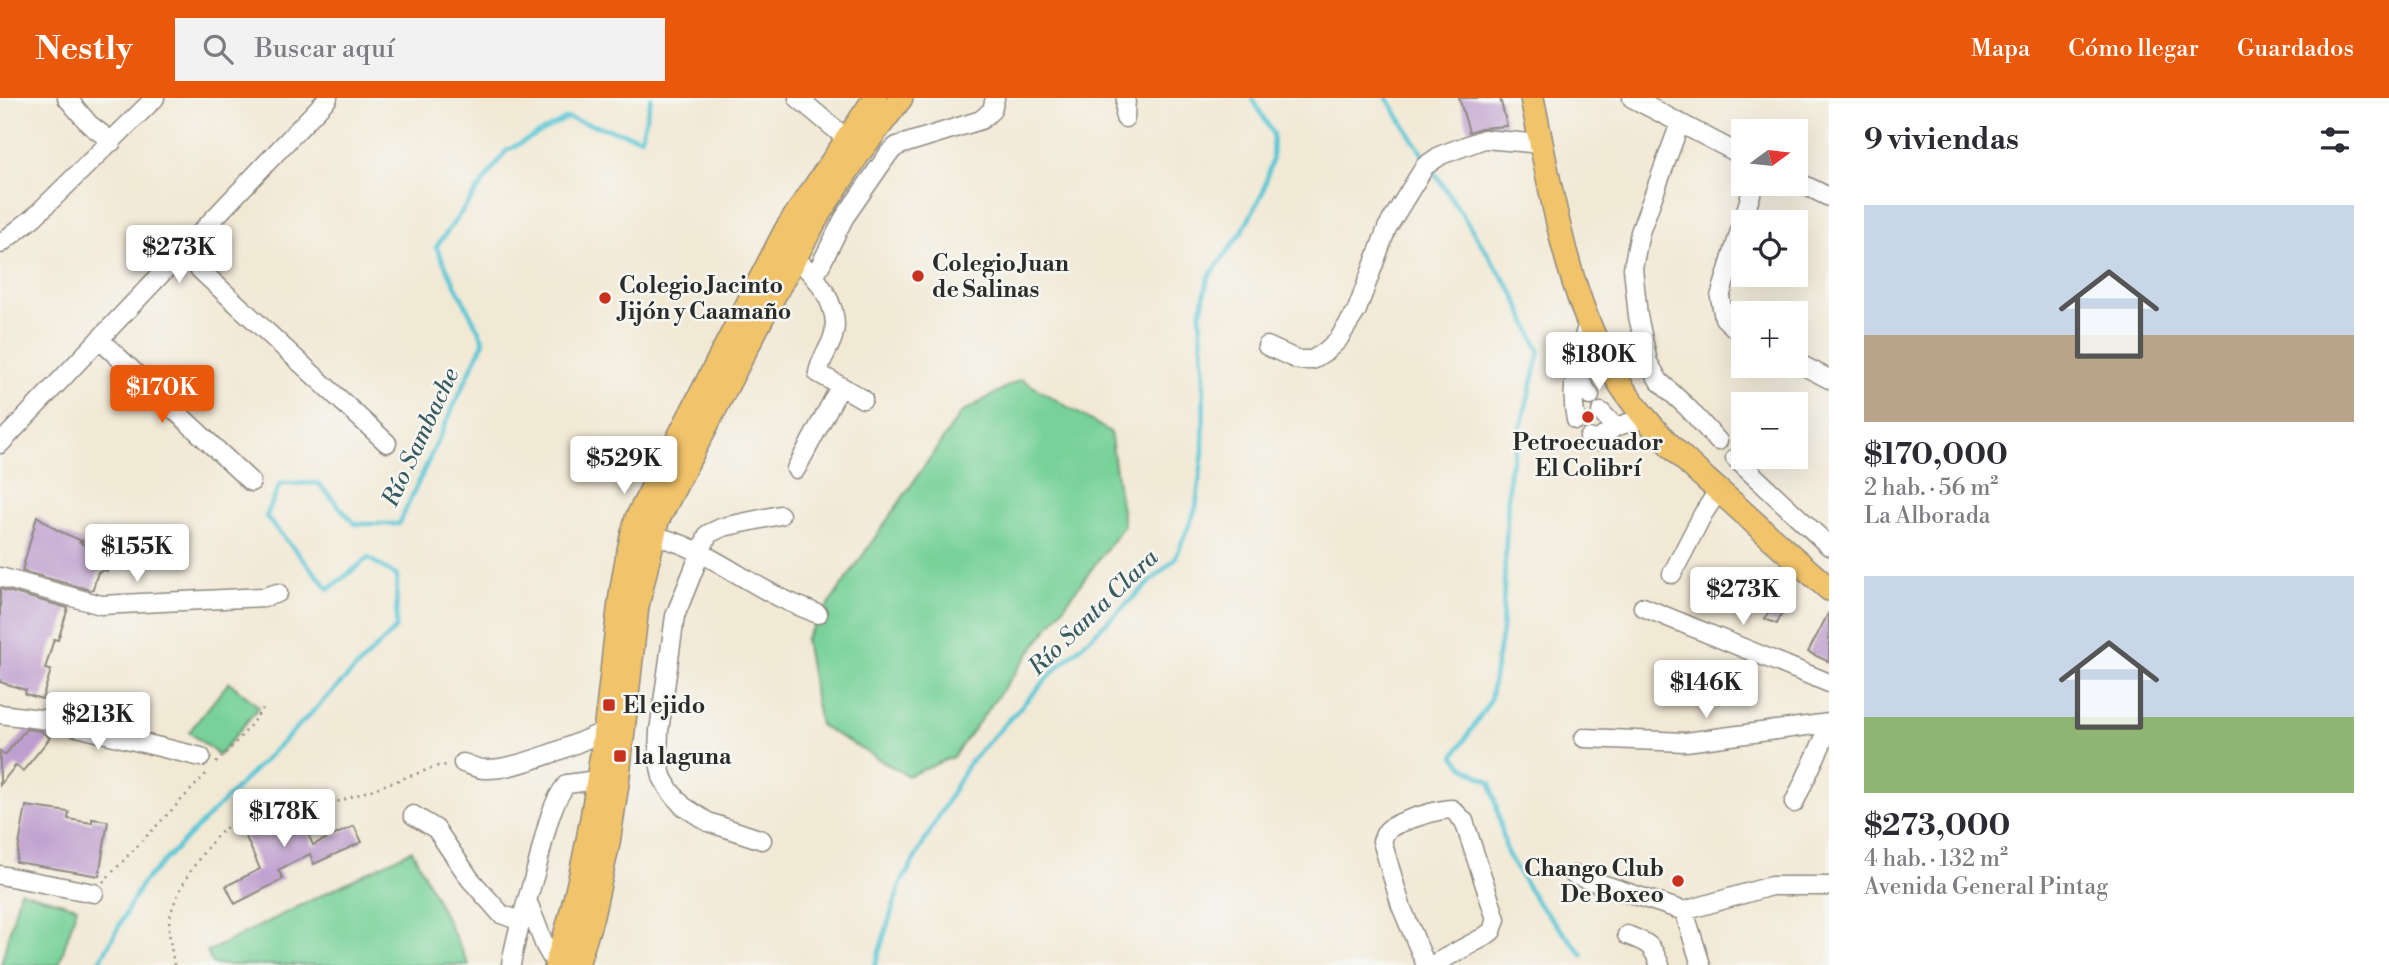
<!DOCTYPE html>
<html lang="es">
<head>
<meta charset="utf-8">
<style>
  :root { --surface:#fff; --page:#f2f2f3; --text:#2b2b33; --muted:#7c7c81; --accent:#ea580c }
  body { margin:0; font-family:"Libre Bodoni",serif; background:var(--page); color:var(--text); height:100vh; display:flex; flex-direction:column; font-size:26px; white-space:nowrap }
  * { box-sizing:border-box; margin:0 }
  p { font-size:23px; color:var(--muted) }
  .icon { flex:none; width:38px; height:38px; fill:none; stroke:currentColor; stroke-width:2; stroke-linecap:round; stroke-linejoin:round }
  .map { position:relative; flex:1; overflow:hidden }
  .side { display:flex; flex-direction:column; background:var(--surface); width:560px }
  .side>* { flex:none }
  .needle { width:46px; rotate:75deg }
  .tools { position:absolute; left:1731px; top:21px; display:grid; gap:14px }
  .tools a { display:grid; place-items:center; width:77px; height:77px; border-radius:0px; background:var(--surface); box-shadow:0 7px 28px #0002; font-size:35px }
  .price { position:absolute; translate:-50% -60px; padding:0 16px; border-radius:7px; background:#fff; color:#222; font-size:23px; line-height:46px; filter:drop-shadow(0 2px 4px #0008) }
  .price::after { content:''; position:absolute; left:50%; top:42px; width:21px; height:16px; margin-left:-10px; background:inherit; clip-path:polygon(0 0,100% 0,50% 100%) }
  .price.selected { background:var(--accent); color:#fff }
  ul { padding:0; list-style:none }
  li { display:grid; align-content:center; gap:14px; height:371px; padding:0 35px }
  li span { display:grid; place-items:center; height:217px; border-radius:0px; color:#555 }
  li>.icon { margin-inline-start:auto }
  span .icon { width:126px; height:126px; fill:#fffc; stroke-width:1 }
  li b { font-size:30px }
  h2 { display:flex; justify-content:space-between; align-items:center; height:84px; padding:0 35px; font-size:30px }
  header { display:flex; align-items:center; gap:42px; box-sizing:border-box; height:98px; padding:0 35px; background:var(--accent); color:#fff }
  header strong { font-size:33px }
  nav { display:flex; gap:38px; margin-inline-start:auto; font-size:24px }
  .search { width:490px; height:63px; background:var(--page); display:flex; align-items:center; gap:18px; box-sizing:border-box; padding:0 24px; border-radius:0px; color:var(--muted); font-size:26px }
  main { display:flex; flex:1; min-height:0 }
  .map>svg:first-child { display:block }
  .green { fill:#77d198; stroke:#517e62; stroke-width:2 }
  .lines { fill:none; stroke-linecap:round; stroke-linejoin:round }
  .stream { stroke:#5bc6d5; stroke-width:4.5 }
  .building { fill:#be9ece }
  .minor-casing { stroke:#8e8a80; stroke-width:21 }
  .major-casing { stroke:#8e8a80; stroke-width:26 }
  .path { stroke:#8e8a80; stroke-width:2.5; stroke-dasharray:2 5; stroke-linecap:butt }
  .minor { stroke:#fff; stroke-width:18 }
  .major { stroke:#f1c36a; stroke-width:23 }
  .poi-dot { fill:#c8321e; stroke:#f6f6f2; stroke-width:2.5 }
  .labels { text-anchor:middle; stroke-width:5; stroke-linejoin:round; paint-order:stroke }
  .poi-label { font-size:23px; font-weight:bold; fill:#2b2b2b; stroke:#f6f6f2; text-anchor:start }
  .water-label { font-size:24px; font-style:italic; fill:#395a5e; stroke:#f6f6f2 }
</style>
</head>
<body>
<header>
<strong>Nestly</strong>
<div class="search"><svg class="icon" aria-label="search" viewBox="0 0 24 24"><circle cx="10" cy="10" r="6"/><path d="M15 15l6 6"/></svg>Buscar aquí</div>
<nav><a>Mapa</a><a>Cómo llegar</a><a>Guardados</a></nav>
</header>
<main>
<div class="map">
<svg width="1829" height="867" viewBox="0 0 1829 867">
  <rect width="100%" height="100%" fill="#f6f6f2"/>
  <filter id="ink" filterUnits="userSpaceOnUse"><feTurbulence type="fractalNoise" baseFrequency=".0143" numOctaves="2"/><feDisplacementMap in="SourceGraphic" scale="14" xChannelSelector="R" yChannelSelector="G"/><feConvolveMatrix kernelMatrix="1 2 1 2 8 2 1 2 1" color-interpolation-filters="sRGB"/></filter>
  <filter id="wash" filterUnits="userSpaceOnUse"><feTurbulence type="fractalNoise" baseFrequency=".00686" numOctaves="4" result="noise"/><feDisplacementMap in="SourceGraphic" scale="28" xChannelSelector="R" yChannelSelector="G"/><feGaussianBlur stdDeviation="1.57" result="paint"/><feColorMatrix in="noise" values="0 0 0 0 0 0 0 0 0 0 0 0 0 0 0 0 0 1.4 0 .05"/><feComposite in="paint" operator="in"/></filter>
  <g filter="url(#wash)">
    <rect width="100%" height="100%" fill="#f2e9d5"/>
    <path class="green" d="M1021,281L1110,334L1124,427L953,659L908,678L820,627L805,541L961,315Z
      M229,584L259,609L219,657L189,634Z
      M412,752L469,867H213L207,854Z
      M20,793L77,809L59,867H1Z"/>
    <g class="lines">
      <path class="stream" d="M1387,0L1426,62
        M1431,69L1514,196L1540,254L1509,375L1502,533L1490,603L1454,658L1464,669L1491,685L1507,755L1536,803L1583,857
        M98,867L142,785L396,530L397,478L368,460L329,491L266,419L280,386L318,385L355,426H399L484,243L436,149L506,53L567,20L641,40L651,0
        M875,867L900,787L968,666L1053,574L1175,461L1196,410L1203,354L1204,279L1200,218L1208,180L1242,134L1263,94L1272,62L1273,36L1252,0"/>
    </g>
    <g id="blocks">
      <path class="building" d="M1459,0H1500L1507,28L1481,30L1469,34Z
        M37,418L57,432L82,443L80,444L108,462L107,473L102,471L101,474H98L93,491L90,492L22,473Z
        M0,491L68,510L58,542L54,541L45,571L51,572L42,601L25,596L26,592L0,584Z
        M1777,496L1788,502L1777,526L1765,521Z
        M1829,514V564L1808,554Z
        M26,631L41,633L50,640L23,673L16,667L0,687V653L5,657Z
        M294,706L313,747L354,728L362,744L314,766L310,756L278,772L283,781L235,806L226,788L260,771L242,730Z
        M26,708L69,714L68,721L92,725V721L108,723L99,778L16,764Z"/>
    </g>
  </g>
  <g filter="url(#ink)">
    <use href="#blocks" fill-opacity="0" stroke="#8e8a80" stroke-width="2"/>
    <g class="lines">
      <defs>
        <path id="minor" d="M67,0L89,26L112,44
          M798,0L846,40
          M1632,0L1743,58
          M1125,20L1126,0
          M1680,25L1640,134L1633,170L1638,218L1648,264L1659,283L1687,309L1718,343
          M1796,83L1829,99
          M0,146L34,119L155,0
          M185,153L198,170L387,345
          M793,160C816,174 842,211 833,239C829,252 820,262 818,275L863,301
          M815,178L844,120L889,55L897,48L981,22L992,12L995,0
          M1743,238L1724,220L1720,199L1754,86
          M99,241L251,384
          M1267,248L1298,262H1312L1326,253L1338,242L1357,212L1387,130L1425,68L1441,57L1484,41L1542,46
          M1796,264L1829,281
          M1576,277L1590,298
          M1601,314L1615,329
          M1576,322C1569,289 1578,255 1589,223
          M1589,340L1597,343L1615,329L1644,320
          M0,346L328,0
          M1735,360L1829,448
          M796,371L840,289
          M653,438C698,446 736,478 777,498C790,505 804,510 818,516
          M1672,476L1703,416L1718,393
          M0,479L101,507L264,499L278,495
          M1643,509L1829,585
          M0,616L48,622L201,659
          M1584,640L1686,644L1829,625
          M463,665C470,667 477,671 484,671C515,673 576,646 605,633
          M1794,705L1829,630
          M413,717L436,731L470,781L501,816L520,823
          M762,742L708,724L683,708L670,693L662,679L658,659L659,633L675,518L708,436L723,429L780,417
          M0,777L94,795
          M1574,777L1684,813L1771,788H1829
          M527,802L545,848L556,867
          M1684,813L1701,867
          M1627,837C1648,845 1651,845 1660,867
          M511,867C516,834 527,804 536,772C544,745 548,708 567,686L597,682L610,685
          M1426,867L1401,808L1382,743C1384,740 1384,736 1387,733C1394,724 1440,711 1452,711L1464,723L1496,821L1492,833L1484,839L1432,867"/>
        <path id="major" d="M1532,0C1550,86 1563,176 1602,255C1633,317 1683,362 1734,406C1765,435 1797,463 1829,491
          M556,867C584,784 597,697 608,610C616,546 619,482 637,420L786,132L875,0
          M577,867L592,818L608,745L617,686L637,508L657,423L766,212L821,112L861,52L901,0"/>
      </defs>
      <use href="#minor" class="minor-casing"/>
      <use href="#major" class="major-casing"/>
      <path class="path" d="M216,665L245,634L264,609
        M103,784L207,675
        M174,867C172,853 167,832 170,819C176,791 205,747 227,729C240,718 260,709 276,705C297,700 319,707 340,703L438,668L447,667"/>
      <use href="#minor" class="minor"/>
      <use href="#major" class="major"/>
    </g>
  </g>
  <g class="poi-dot">
    <circle cx="918" cy="178" r="7"/>
    <circle cx="605" cy="200" r="7"/>
    <circle cx="1588" cy="319" r="7"/>
    <rect x="602" y="600" width="14" height="14" rx="3.5"/>
    <rect x="613" y="651" width="14" height="14" rx="3.5"/>
    <circle cx="1678" cy="783" r="7"/>
  </g>
  <g class="labels">
    <g class="poi-label">
      <text x="932" y="173">Colegio Juan<tspan x="932" dy="26">de Salinas</tspan></text>
      <text x="619" y="195">Colegio Jacinto<tspan x="619" dy="26">Jijón y Caamaño</tspan></text>
      <text x="1588" y="352" text-anchor="middle">Petroecuador<tspan x="1588" dy="26">El Colibrí</tspan></text>
      <text x="623" y="615">El ejido</text>
      <text x="634" y="666">la laguna</text>
      <text x="1664" y="778" text-anchor="end">Chango Club<tspan x="1664" dy="26">De Boxeo</tspan></text>
    </g>
    <g class="water-label">
      <text transform="translate(420 339) rotate(-65)" y="8">Río Sambache</text>
      <text transform="translate(1093 514) rotate(-44)" y="8">Río Santa Clara</text>
    </g>
  </g>
</svg>
<div class="tools">
<a><svg class="needle" viewBox="-14 -14 28 28"><path d="M0-13l5 13h-10z" fill="#e53935"/><path d="M0 13l5-13h-10z" fill="#7c7c81"/></svg></a>
<a><svg class="icon" aria-label="locate" viewBox="0 0 24 24"><circle cx="12" cy="12" r="6"/><path d="M12 2v4M12 18v4M2 12h4M18 12h4"/></svg></a>
<a>+</a>
<a>−</a>
</div>
<b class="price" style="left:179px;top:187px">$273K</b>
<b class="price" style="left:1599px;top:294px">$180K</b>
<b class="price selected" style="left:162px;top:327px">$170K</b>
<b class="price" style="left:624px;top:398px">$529K</b>
<b class="price" style="left:137px;top:486px">$155K</b>
<b class="price" style="left:1743px;top:529px">$273K</b>
<b class="price" style="left:1706px;top:622px">$146K</b>
<b class="price" style="left:98px;top:654px">$213K</b>
<b class="price" style="left:284px;top:751px">$178K</b>
</div>
<section class="side">
<h2>9 viviendas<svg class="icon" aria-label="filters" viewBox="0 0 24 24"><path d="M4 7h16M4 17h16"/><circle cx="9" cy="7" r="2"/><circle cx="15" cy="17" r="2"/></svg></h2>
<ul>
<li><span style="background:linear-gradient(#c9d6e8 60%,#b9a48a 0)"><svg class="icon" aria-label="home" viewBox="0 0 24 24"><path d="M3 11l9-7 9 7M6 9v11h12V9"/></svg></span><div><b>$170,000</b><p>2 hab. · 56 m²</p><p>La Alborada</p></div></li>
<li><span style="background:linear-gradient(#c9d6e8 65%,#8fb573 0)"><svg class="icon" aria-label="home" viewBox="0 0 24 24"><path d="M3 11l9-7 9 7M6 9v11h12V9"/></svg></span><div><b>$273,000</b><p>4 hab. · 132 m²</p><p>Avenida General Pintag</p></div></li>
</ul>
</section>
</main>
</body>
</html>
